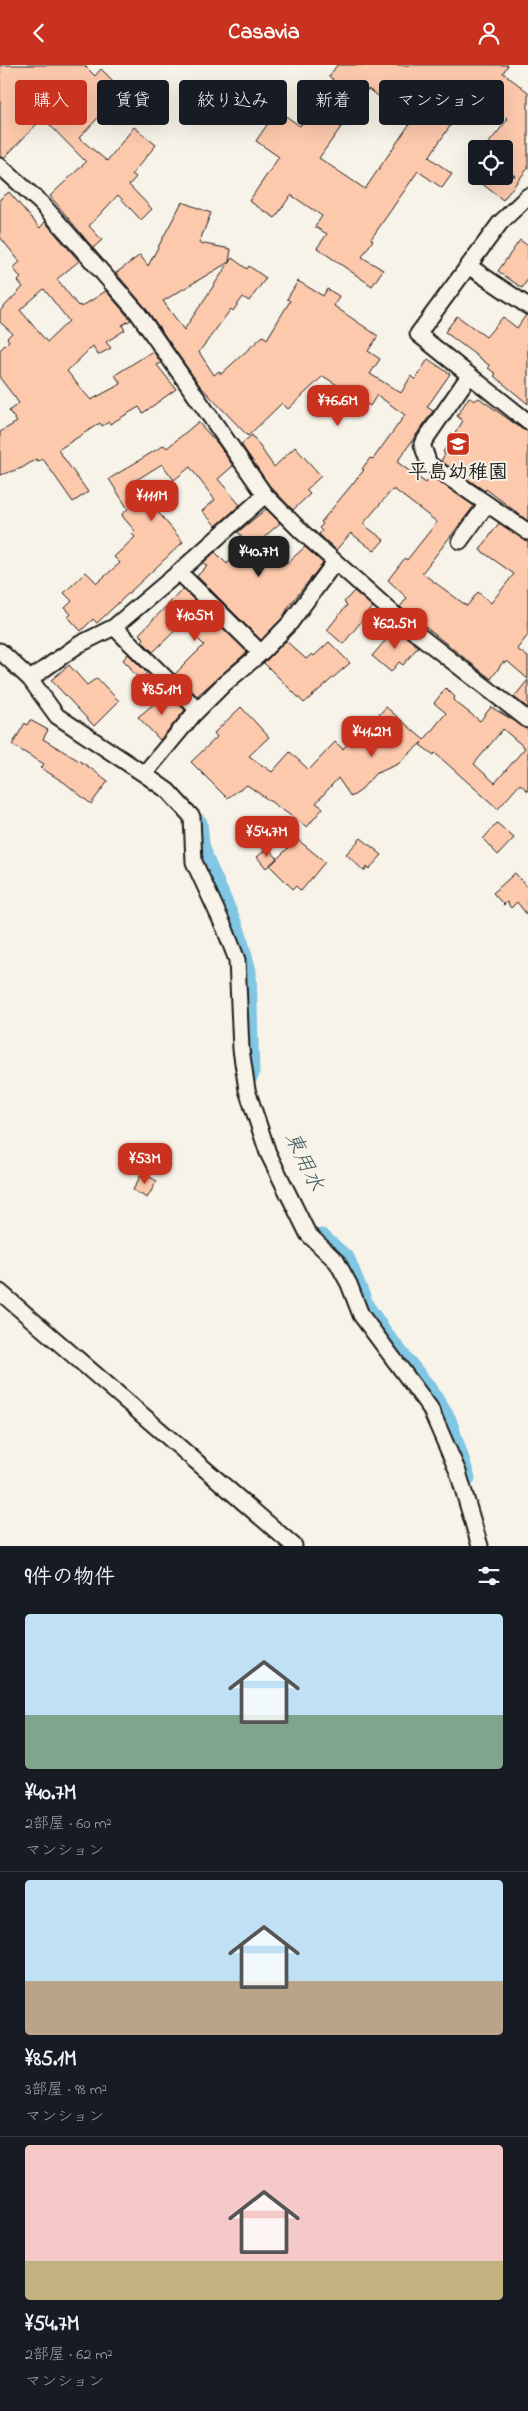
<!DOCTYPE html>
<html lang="ja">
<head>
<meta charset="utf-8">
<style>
  :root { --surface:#171b24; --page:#20242c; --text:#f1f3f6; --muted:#9ea1a6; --line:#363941; --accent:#c8321e }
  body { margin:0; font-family:"Indie Flower","Klee One",sans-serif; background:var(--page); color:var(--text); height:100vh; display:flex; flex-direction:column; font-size:19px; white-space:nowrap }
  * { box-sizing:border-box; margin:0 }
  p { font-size:16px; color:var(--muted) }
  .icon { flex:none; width:28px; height:28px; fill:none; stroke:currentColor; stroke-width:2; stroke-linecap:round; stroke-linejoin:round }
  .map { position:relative; height:1481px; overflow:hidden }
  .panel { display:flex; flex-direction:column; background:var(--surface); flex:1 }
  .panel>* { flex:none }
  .banner { position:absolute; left:15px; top:15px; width:499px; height:45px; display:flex; gap:10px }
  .buttons { position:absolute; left:468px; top:75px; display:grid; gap:10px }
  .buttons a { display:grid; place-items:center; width:45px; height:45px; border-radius:5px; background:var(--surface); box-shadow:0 5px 20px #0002; font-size:25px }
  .price { position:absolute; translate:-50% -42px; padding:0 11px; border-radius:10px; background:var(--accent); color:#fff; font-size:16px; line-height:32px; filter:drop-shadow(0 1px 2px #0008) }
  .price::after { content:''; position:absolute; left:50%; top:30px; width:15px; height:11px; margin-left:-8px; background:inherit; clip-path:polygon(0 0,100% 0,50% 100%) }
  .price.selected { background:#222; color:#fff }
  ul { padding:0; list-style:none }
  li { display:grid; align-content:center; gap:10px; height:265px; padding:0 25px }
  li+li { border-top:1px solid var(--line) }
  li span { display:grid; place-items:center; height:155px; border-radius:5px; color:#555 }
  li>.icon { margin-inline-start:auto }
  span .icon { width:90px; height:90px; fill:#fffc; stroke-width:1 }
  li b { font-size:21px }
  h2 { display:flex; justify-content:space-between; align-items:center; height:60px; padding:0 25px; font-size:21px }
  .chip { padding:0 18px; border-radius:5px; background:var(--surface); box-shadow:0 5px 20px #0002; font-size:18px; line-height:45px }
  .chip.selected { background:var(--accent); color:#fff }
  header { display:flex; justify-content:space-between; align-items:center; height:65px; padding:0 25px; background:var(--accent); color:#fff; font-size:22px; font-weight:700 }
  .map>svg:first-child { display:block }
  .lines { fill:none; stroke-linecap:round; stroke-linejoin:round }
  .canal { stroke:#81c6e2; stroke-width:19 }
  .building { fill:#fdc9ad; stroke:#1c1c1c; fill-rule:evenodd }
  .street-casing { stroke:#1c1c1c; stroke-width:19 }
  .street { stroke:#f7f3e8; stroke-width:15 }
  .labels { text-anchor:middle; stroke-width:4; stroke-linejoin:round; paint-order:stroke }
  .poi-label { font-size:20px; font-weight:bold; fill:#1c1c1c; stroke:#f7f3e8 }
  .water-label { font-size:21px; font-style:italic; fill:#3f5861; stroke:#f7f3e8 }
</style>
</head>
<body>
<header><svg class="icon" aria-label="back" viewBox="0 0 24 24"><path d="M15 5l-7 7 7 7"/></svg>Casavia<svg class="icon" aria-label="person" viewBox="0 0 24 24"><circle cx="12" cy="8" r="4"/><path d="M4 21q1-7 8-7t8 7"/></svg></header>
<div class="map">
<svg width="528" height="1481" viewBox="0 0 528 1481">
  <rect width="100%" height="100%" fill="#f7f3e8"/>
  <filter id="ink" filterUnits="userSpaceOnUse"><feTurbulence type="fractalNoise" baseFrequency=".02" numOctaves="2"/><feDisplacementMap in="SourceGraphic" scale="10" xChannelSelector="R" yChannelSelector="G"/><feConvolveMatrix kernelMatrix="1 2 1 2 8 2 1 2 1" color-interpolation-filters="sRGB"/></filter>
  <g filter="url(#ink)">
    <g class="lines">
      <path class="canal" d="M198,758L200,779L205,796L236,866L247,906L250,1009
        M321,1173L346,1195L365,1242L385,1271L429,1326L447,1355L466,1413"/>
    </g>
    <path class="building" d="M0,0H84L95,11L101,4L146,48L136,58L114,36L79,73L107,96L134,62L156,80L132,109L136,112L129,120L152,144L141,155L118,130L89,161L102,175L93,183L50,131L86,97L43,53L4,93L0,92Z
      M337,0H508L503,8L528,27V103L503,135L472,111H515L504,103V84H484L508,54L483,35L481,38L471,30L429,92L452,109L442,123L418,106L371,174L373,175L362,192L383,205L372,221L317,183L327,169L315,162L322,151L291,130L275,153L249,136L279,92L256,76L277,45L300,61L333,14L329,12ZM368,24L413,54L365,124L319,93Z
      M9,127L40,163L45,157L79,196L57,214L78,241L80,240L81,242L106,226L131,255L122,260L125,265L106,277L111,283L98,290L93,281L67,306L82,325L91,335L121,319L115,310L153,286L161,298L157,300L176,324L143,348L139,342L110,359L109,357L102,361L100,358L58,385L88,427L73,437L43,394L38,396L36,394L22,403L0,410V367L17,357L9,346L19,338L0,313V285L9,276L7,273L12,268L0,257V246L23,222L18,216L21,213L13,203L20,197L0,172V134ZM44,224L69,256L47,277L20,245Z
      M182,137L211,148L199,178L231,184L229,197L163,236L184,265L232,193L247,204L249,201L266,213L249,236L243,232L233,246L231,244L199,287L214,310L219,306L221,309L263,271L267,274L290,236L287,234L298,216L323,231L327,224L339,231L334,241L378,271L368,286L380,294L370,309L401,328L411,311L415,315L428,294L450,309L427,342L433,346L397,397L426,418L431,411L474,441L422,508L467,541L478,527L491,538L514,509L480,485L499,458L528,476V570L517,584L528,592V614L507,596L505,598L503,597L491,614L400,542L407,533L388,515L405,493L407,495L437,457L395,425H392L363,459L384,475L374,486L351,468L336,485L319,469L322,466L319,463L323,459L321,457L364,405L362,404L370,393L373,394L405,350L377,330L370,341L323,311L288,344L282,338L248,371L200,321L145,242L116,208L140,190L148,201Z
      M520,175L528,181V214L522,223L498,206Z
      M526,250H528V339L494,311L496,309L488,303L489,300L445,267L457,251L486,272L503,252L517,263Z
      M469,332L474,336L479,333L522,364L528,366V456L486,424L485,426L441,396L445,389L443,387L463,356L457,351Z
      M198,357L218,379L233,401L218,414L240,440L216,461L202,446L215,435L190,402L174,415L162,399L133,417L183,477L97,558L93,554L81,566L68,552L71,549L65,543L72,536L64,528L86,507L97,518L120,498L114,492L135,472L132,469L135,466L123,452L122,449L128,444L109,414L164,380L167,383Z
      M252,370L274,402L295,382L321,411L306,425L310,429L293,445L269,420L241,379Z
      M266,444L280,458L261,475L287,498L305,482L323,498L289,541L283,552L261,575L197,511L207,501L203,498L215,487L227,499L246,477L238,467Z
      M183,524L247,587L197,631L175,609L204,580L182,559L153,587L142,576L144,574L139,569Z
      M354,526L373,542L343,579L327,565L347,540L344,537Z
      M396,563L418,582L403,600L399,597L391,607L372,591Z
      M286,576L306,594L312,589L314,591L329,577L350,598L304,638L264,598Z
      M128,589L147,608L141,615L130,605L132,604L123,595Z
      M69,600L87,620L97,613L119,636L94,661L51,615Z
      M528,615V643L514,632Z
      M446,623L455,632L453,635L480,656L491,642L528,664V726L520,719L498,744L435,688L434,690L420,680L422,677L398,699L375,709L359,727L351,732L338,713L316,738L323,743L307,762L247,720L227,733L191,697L217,672L214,668L241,642L269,672L249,691L272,707L290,687L309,705L335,677L343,684L360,664L364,667L386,642L424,675L446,648L434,638ZM503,664L525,683L495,718L474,699Z
      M167,628L185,645L160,675L138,652Z
      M30,655L48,665L43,674L86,700L108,716L91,739L65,718L41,703L44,699L12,680L25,658L27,660Z
      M497,758L514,773L498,790L483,774Z
      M361,773L382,790L369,804L367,802L364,806L346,789Z
      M297,774L325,797L301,826L296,821L293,824L270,801Z
      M268,783L277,793L266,803L257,792Z
      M515,808L528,823V851L517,837L511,843L507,837L504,840L493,828Z
      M142,1108L157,1116L147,1133L133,1125Z"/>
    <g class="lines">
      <defs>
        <path id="street" d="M0,101L42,139L137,247L265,430L302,467L412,565L528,655
          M528,131L500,158L418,269L528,357
          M470,202L528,241
          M469,311L422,379L429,399L528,467
          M460,476L487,439
          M335,497L290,558L261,588L223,620L193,650L144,709L168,726L192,752L194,797L225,864L237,895L241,984L247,1025L268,1088L308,1169L337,1197L349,1219L361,1250L430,1343L458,1407L480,1481
          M179,507L265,430
          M114,562L179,507L261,588
          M0,586L30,614L57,651L144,709
          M30,614L78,580L114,562L198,645
          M0,1227L294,1481"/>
      </defs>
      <use href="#street" class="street-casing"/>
      <use href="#street" class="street"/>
    </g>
  </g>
  <defs>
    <symbol id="school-square" viewBox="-11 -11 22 22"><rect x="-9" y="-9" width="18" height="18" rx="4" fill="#c8321e" stroke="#f7f3e8"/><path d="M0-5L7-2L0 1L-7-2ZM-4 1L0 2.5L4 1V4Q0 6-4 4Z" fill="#fff"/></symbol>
  </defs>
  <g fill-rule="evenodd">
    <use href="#school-square" x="444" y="365" width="28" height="28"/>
  </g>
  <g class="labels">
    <g class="poi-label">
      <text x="458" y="413">平島幼稚園</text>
    </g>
    <g class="water-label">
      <text transform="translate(305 1096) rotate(64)" y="7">東用水</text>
    </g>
  </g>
</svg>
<div class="buttons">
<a><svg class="icon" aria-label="locate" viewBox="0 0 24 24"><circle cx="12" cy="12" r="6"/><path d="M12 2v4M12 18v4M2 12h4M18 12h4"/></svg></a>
</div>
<b class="price" style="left:338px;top:362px">¥76.6M</b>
<b class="price" style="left:152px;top:457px">¥111M</b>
<b class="price selected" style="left:259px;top:513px">¥40.7M</b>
<b class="price" style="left:195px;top:577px">¥105M</b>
<b class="price" style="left:395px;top:585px">¥62.5M</b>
<b class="price" style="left:162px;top:651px">¥85.1M</b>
<b class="price" style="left:372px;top:693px">¥41.2M</b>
<b class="price" style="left:267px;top:793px">¥54.7M</b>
<b class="price" style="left:145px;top:1120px">¥53M</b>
<div class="banner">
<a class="chip selected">購入</a>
<a class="chip">賃貸</a>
<a class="chip">絞り込み</a>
<a class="chip">新着</a>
<a class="chip">マンション</a>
</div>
</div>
<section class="panel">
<h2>9件の物件<svg class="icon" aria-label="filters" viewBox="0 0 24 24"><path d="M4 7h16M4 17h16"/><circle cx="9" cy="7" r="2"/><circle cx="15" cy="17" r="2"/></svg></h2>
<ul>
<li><span style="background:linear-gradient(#bfe0f5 65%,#7fa58c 0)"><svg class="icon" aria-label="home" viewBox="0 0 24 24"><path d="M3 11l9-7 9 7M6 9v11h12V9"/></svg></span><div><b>¥40.7M</b><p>2部屋 · 60 m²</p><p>マンション</p></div></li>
<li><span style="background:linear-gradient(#bfe0f5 65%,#b9a48a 0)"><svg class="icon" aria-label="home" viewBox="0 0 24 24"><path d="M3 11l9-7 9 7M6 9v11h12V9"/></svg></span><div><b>¥85.1M</b><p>3部屋 · 98 m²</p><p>マンション</p></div></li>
<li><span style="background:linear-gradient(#f6c9c9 75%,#c2b280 0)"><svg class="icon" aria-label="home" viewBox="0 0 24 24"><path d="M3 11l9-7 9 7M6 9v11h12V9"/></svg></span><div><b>¥54.7M</b><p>2部屋 · 62 m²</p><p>マンション</p></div></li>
</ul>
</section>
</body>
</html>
